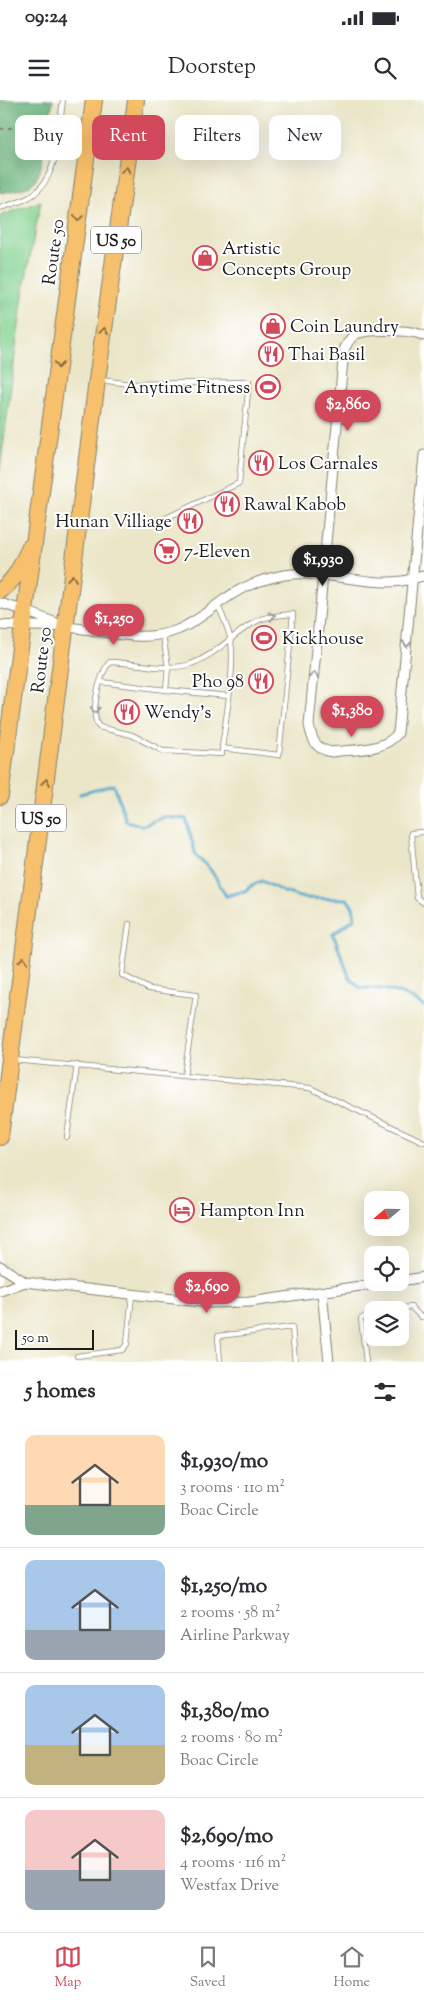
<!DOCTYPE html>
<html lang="en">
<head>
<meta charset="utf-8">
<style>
  :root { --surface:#fff; --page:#f2f2f3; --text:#2b2b33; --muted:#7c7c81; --line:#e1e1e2; --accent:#d1495b }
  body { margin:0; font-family:"Sorts Mill Goudy",serif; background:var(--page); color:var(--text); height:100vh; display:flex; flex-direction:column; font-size:19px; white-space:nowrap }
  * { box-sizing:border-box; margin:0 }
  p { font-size:16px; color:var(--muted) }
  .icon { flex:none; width:28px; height:28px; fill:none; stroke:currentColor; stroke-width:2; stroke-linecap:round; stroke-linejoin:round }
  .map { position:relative; height:1262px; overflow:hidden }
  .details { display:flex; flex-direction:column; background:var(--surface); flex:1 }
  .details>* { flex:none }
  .top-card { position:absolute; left:15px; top:15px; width:395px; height:45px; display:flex; gap:10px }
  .needle { width:32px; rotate:250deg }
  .controls { position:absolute; left:364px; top:1091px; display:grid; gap:10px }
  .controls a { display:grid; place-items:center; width:45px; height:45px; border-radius:10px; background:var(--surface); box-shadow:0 5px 20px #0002; font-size:25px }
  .scale { position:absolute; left:15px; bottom:12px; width:79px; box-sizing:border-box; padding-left:5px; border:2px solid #1c1c1c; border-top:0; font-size:14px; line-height:18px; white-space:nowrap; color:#1c1c1c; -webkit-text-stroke:4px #fff; paint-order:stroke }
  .price { position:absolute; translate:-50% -42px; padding:0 11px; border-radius:18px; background:var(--accent); color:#fff; font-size:16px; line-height:32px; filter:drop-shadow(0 1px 2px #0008) }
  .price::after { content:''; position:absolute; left:50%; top:30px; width:15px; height:11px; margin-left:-8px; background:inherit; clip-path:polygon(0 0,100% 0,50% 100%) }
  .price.on { background:#222; color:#fff }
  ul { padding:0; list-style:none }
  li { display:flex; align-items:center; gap:15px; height:125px; padding:0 25px }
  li+li { border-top:1px solid var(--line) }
  li span { display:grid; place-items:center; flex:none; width:140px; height:100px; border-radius:10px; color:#555 }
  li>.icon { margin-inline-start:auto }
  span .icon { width:60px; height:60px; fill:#fffc; stroke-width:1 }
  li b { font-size:21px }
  h2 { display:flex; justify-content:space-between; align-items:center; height:60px; padding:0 25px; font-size:21px }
  .tag { padding:0 18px; border-radius:10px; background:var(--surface); box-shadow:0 5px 20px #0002; font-size:18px; line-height:45px }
  .tag.on { background:var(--accent); color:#fff }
  .status { display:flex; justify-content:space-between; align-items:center; height:35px; padding:0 25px; background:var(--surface); direction:ltr }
  .status svg { height:14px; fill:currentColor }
  header { display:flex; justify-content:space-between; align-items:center; height:65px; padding:0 25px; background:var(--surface); font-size:22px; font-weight:600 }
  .tab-bar { display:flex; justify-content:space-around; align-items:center; height:70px; border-top:1px solid var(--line); background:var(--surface); font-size:14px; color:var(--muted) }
  .tab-bar a { display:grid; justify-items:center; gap:2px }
  .tab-bar .on { color:var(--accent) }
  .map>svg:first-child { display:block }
  .green { fill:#83d190; stroke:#507656 }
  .forest { fill:#6ab37a; stroke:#43684b }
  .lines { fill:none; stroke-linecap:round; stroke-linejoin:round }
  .stream { stroke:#4aa5c8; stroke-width:3 }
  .lane-casing { stroke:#848172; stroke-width:6 }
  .street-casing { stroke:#848172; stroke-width:11 }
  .highway-casing { stroke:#848172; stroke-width:18 }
  .path { stroke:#848172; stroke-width:2; stroke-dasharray:4 4; stroke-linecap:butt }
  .lane { stroke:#fff; stroke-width:4.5 }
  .street { stroke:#fff; stroke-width:9 }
  .highway { stroke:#f7c06c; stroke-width:16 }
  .oneway { stroke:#8a6e44 }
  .oneway2 { stroke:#999 }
  .labels { text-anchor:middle; stroke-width:4; stroke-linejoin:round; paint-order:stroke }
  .shield { fill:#fff; stroke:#606060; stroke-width:1 }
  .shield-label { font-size:16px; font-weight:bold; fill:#1c1c1c }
  .poi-label { font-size:18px; fill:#1c1c1c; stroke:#fff; text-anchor:start }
  .street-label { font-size:18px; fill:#1c1c1c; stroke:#fff }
</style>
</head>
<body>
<div class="status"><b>09:24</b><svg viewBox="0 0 49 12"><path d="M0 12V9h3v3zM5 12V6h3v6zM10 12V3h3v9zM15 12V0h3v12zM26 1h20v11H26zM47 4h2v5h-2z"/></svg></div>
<header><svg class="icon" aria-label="menu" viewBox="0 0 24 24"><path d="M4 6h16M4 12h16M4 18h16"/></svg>Doorstep<svg class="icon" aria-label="search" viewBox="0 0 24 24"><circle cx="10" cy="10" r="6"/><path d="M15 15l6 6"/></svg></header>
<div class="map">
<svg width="424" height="1262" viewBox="0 0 424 1262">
  <rect width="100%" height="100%" fill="#fff"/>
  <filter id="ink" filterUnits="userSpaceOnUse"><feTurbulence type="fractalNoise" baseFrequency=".02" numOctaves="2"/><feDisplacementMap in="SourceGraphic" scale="10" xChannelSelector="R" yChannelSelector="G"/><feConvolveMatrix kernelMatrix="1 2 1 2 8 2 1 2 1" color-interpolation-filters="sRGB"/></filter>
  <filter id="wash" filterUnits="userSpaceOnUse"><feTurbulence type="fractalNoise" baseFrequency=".0096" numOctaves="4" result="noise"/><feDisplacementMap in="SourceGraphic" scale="20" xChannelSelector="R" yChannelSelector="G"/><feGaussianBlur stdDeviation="1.12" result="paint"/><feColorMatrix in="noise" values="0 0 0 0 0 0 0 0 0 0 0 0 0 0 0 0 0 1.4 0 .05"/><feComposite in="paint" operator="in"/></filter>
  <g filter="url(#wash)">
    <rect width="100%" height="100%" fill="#ebe6c8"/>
    <path class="green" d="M41,101L24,187L0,370V116Z"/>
    <path class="forest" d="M0,0H53C50,16 44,75 33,83C25,90 11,91 0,93Z"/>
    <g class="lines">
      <path class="stream" d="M80,694L114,685L126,721L142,726L164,717L186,719L196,756C212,767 217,781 226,796L245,791L252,785L262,781L284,792L303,798L347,799L353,807L355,818L333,834L349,876L360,888C386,888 402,891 424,906"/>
    </g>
  </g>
  <g filter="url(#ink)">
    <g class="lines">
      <defs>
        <path id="lane" d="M0,108C8,105 18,103 26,99C60,82 58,32 63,0
          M101,280L130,284L249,282L239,383L160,421L139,423
          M217,504C223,516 228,528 231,541C235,570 226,617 222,648V654L163,651L132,635L99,627C89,616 100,571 110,562C137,563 165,572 191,564C218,554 234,532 259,520C270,515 281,515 293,514L279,655L222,648
          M101,582L166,590L168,567L163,535
          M166,590L228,596
          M424,732L411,733L417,798L424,803
          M129,824L122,875L149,889L196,895L184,976
          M14,960L310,988L424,1042
          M67,1037L77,965
          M387,1210L411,1207L421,1217L424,1216
          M77,1256L122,1250L127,1244L132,1195
          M220,1262L218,1236L292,1227L295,1262
          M366,1262L361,1219L372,1212"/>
        <path id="street" d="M424,236C413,229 367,229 356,234C349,238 347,244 344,250L309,625C312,640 315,649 332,652C353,649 384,652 398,633L424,355
          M0,503L26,511L61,525
          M0,525C22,527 43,525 65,527C103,529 139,545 177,530C195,523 209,510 225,499C243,486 262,479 284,475C323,469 363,486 402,481C409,480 417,477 424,476
          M0,1166L25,1182L209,1203L250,1202L388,1182
          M400,1181L424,1177
          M0,1191L25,1182
          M322,1192L329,1262"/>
        <path id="highway" d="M0,491C17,478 21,466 30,447
          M0,696L94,0
          M0,1037L97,280L136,0"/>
      </defs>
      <use href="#lane" class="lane-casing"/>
      <use href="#street" class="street-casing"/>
      <use href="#highway" class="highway-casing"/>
      <path class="path" d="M0,29L52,24"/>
      <use href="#lane" class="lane"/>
      <use href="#street" class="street"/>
      <use href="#highway" class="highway"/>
    </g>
    <defs><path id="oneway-chevron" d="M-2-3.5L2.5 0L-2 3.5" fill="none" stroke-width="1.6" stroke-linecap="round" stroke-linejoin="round" transform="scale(1.25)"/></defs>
    <g class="oneway">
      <use href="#oneway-chevron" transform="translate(126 70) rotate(-82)"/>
      <use href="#oneway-chevron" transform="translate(78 118) rotate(98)"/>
      <use href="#oneway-chevron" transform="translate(104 231) rotate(-82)"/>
      <use href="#oneway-chevron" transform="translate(58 265) rotate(97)"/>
      <use href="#oneway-chevron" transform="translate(72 478) rotate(-83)"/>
      <use href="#oneway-chevron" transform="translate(46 682) rotate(-83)"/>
      <use href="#oneway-chevron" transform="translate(23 860) rotate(-83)"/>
    </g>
    <g class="oneway2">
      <use href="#oneway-chevron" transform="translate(272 516) rotate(-13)"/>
      <use href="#oneway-chevron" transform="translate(407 544) rotate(95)"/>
      <use href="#oneway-chevron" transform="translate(314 575) rotate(-85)"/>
      <use href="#oneway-chevron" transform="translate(95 610) rotate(94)"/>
    </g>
  </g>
  <defs>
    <symbol id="shop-ring" viewBox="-11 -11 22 22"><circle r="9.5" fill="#fff" stroke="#d1495b" stroke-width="1.5"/><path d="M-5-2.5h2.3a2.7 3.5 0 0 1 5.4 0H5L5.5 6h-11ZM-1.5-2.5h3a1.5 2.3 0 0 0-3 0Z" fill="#d1495b"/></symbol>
    <symbol id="restaurant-ring" viewBox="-11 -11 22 22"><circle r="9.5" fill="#fff" stroke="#d1495b" stroke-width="1.5"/><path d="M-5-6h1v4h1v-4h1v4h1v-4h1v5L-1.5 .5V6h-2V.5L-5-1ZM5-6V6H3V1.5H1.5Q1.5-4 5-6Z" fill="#d1495b"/></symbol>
    <symbol id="stadium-ring" viewBox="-11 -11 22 22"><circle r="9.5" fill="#fff" stroke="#d1495b" stroke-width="1.5"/><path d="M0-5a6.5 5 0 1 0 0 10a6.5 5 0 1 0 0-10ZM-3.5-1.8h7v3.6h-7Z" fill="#d1495b"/></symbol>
    <symbol id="supermarket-ring" viewBox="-11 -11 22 22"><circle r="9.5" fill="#fff" stroke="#d1495b" stroke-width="1.5"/><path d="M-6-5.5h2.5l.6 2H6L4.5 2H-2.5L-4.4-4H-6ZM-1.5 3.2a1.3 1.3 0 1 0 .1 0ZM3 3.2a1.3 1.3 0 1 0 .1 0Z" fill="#d1495b"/></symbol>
    <symbol id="hotel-ring" viewBox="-11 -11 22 22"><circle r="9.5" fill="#fff" stroke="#d1495b" stroke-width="1.5"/><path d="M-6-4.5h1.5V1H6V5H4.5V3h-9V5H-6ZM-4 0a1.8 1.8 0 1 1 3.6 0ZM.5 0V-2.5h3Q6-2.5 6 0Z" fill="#d1495b"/></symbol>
  </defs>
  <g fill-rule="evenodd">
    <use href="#shop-ring" x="191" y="144" width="28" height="28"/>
    <use href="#shop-ring" x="259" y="212" width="28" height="28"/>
    <use href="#restaurant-ring" x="257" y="240" width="28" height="28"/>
    <use href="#stadium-ring" x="254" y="273" width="28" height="28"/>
    <use href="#restaurant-ring" x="247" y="349" width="28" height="28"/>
    <use href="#restaurant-ring" x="213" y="390" width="28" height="28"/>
    <use href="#restaurant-ring" x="176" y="407" width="28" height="28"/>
    <use href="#supermarket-ring" x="153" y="437" width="28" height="28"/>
    <use href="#stadium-ring" x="250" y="524" width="28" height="28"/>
    <use href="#restaurant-ring" x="247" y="567" width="28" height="28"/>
    <use href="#restaurant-ring" x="113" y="598" width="28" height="28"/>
    <use href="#hotel-ring" x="168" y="1096" width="28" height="28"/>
  </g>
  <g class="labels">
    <g class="shield">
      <rect x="91" y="126.5" width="50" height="27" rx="4"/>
      <rect x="16" y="704.5" width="50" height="27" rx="4"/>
    </g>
    <g class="shield-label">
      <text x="116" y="146">US 50</text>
      <text x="41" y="724">US 50</text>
    </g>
    <g class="poi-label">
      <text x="222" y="154">Artistic<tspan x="222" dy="21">Concepts Group</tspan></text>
      <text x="290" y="232">Coin Laundry</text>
      <text x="288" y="260">Thai Basil</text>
      <text x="250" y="293" text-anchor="end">Anytime Fitness</text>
      <text x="278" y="369">Los Carnales</text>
      <text x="244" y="410">Rawal Kabob</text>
      <text x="172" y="427" text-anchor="end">Hunan Villiage</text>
      <text x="184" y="457">7-Eleven</text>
      <text x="282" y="544">Kickhouse</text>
      <text x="244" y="587" text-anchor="end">Pho 98</text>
      <text x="144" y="618">Wendy's</text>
      <text x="200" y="1116">Hampton Inn</text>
    </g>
    <g class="street-label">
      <text transform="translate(53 152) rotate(-82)" y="6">Route 50</text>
      <text transform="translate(41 560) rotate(-83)" y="6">Route 50</text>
    </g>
  </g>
</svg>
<div class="controls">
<a><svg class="needle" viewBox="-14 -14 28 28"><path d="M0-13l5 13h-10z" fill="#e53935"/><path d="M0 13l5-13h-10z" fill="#7c7c81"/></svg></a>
<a><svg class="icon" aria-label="locate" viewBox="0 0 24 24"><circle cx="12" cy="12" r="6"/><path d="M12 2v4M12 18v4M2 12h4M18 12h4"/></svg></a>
<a><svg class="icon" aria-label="layers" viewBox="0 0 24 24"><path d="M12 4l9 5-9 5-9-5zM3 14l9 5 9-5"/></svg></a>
</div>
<div class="scale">50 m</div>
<b class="price" style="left:348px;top:332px">$2,860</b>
<b class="price on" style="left:323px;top:487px">$1,930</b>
<b class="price" style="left:114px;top:546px">$1,250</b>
<b class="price" style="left:352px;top:638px">$1,380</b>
<b class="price" style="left:207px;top:1214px">$2,690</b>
<div class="top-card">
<a class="tag">Buy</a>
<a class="tag on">Rent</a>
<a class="tag">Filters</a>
<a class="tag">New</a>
</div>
</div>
<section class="details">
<h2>5 homes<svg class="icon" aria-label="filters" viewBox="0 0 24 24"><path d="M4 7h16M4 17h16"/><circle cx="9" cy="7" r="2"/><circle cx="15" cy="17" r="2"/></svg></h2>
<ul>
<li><span style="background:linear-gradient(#ffd9b3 70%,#7fa58c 0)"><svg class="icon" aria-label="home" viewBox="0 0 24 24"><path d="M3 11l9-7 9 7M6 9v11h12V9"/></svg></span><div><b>$1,930/mo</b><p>3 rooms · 110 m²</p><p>Boac Circle</p></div></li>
<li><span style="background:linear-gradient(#a9c7e8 70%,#9aa5b1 0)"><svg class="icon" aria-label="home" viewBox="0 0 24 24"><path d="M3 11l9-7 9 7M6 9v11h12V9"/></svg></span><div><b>$1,250/mo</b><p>2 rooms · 58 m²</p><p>Airline Parkway</p></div></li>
<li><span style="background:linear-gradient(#a9c7e8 60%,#c2b280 0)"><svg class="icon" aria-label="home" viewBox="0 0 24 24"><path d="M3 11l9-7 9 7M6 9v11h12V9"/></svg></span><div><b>$1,380/mo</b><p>2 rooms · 80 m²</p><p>Boac Circle</p></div></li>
<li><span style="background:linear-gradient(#f6c9c9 60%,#9aa5b1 0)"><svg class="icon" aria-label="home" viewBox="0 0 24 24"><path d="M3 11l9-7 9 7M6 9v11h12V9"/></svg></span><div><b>$2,690/mo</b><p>4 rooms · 116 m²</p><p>Westfax Drive</p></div></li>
</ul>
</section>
<nav class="tab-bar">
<a class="on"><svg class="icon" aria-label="map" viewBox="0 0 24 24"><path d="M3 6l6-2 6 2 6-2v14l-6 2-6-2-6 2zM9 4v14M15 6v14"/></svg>Map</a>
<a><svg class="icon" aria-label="saved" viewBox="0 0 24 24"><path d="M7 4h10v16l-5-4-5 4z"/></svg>Saved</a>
<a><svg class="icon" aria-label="home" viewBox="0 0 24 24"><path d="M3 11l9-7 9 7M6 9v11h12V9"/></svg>Home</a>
</nav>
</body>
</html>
